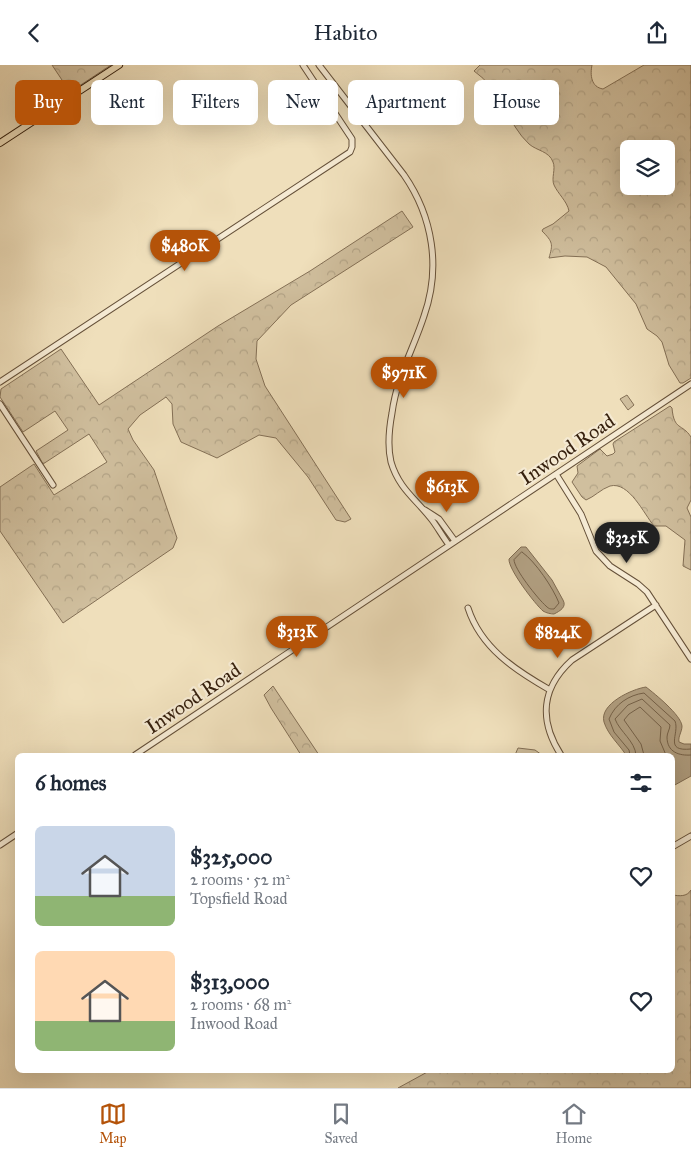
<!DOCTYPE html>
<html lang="en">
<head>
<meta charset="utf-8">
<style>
  :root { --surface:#fff; --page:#f2f2f3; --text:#1f2937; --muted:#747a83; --line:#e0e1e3; --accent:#b45309 }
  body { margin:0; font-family:"IM FELL Great Primer",serif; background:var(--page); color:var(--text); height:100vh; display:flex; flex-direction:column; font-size:19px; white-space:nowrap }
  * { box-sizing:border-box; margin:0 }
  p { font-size:16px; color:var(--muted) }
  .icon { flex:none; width:28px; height:28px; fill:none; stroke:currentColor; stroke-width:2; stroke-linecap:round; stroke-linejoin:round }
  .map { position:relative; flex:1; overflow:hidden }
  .details { position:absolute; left:15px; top:688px; width:660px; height:320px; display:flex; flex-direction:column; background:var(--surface); border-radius:8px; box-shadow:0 5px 20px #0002 }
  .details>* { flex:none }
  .top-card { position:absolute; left:15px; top:15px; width:661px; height:45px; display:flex; gap:10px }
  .fabs { position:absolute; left:620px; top:75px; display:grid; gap:10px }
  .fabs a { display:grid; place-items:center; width:55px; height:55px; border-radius:8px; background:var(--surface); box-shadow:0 5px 20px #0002; font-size:25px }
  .price { position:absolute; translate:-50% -42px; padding:0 11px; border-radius:18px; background:var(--accent); color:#fff; font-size:16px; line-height:32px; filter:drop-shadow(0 1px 2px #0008) }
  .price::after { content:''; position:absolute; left:50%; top:30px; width:15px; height:11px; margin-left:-8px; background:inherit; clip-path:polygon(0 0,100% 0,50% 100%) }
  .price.current { background:#222; color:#fff }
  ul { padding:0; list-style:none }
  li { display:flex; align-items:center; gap:15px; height:125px; padding:0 20px }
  li span { display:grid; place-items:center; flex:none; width:140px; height:100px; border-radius:8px; color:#555 }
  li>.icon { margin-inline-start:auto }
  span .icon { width:60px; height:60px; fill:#fffc; stroke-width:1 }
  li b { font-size:21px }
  h2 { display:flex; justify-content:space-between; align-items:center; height:60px; padding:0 20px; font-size:21px }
  .tag { padding:0 18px; border-radius:8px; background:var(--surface); box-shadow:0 5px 20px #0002; font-size:18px; line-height:45px }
  .tag.current { background:var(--accent); color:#fff }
  header { display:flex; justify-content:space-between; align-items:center; height:65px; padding:0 20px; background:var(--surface); font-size:22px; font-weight:600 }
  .dock { display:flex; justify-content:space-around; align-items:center; height:70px; border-top:1px solid var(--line); background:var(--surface); font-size:14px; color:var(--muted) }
  .dock a { display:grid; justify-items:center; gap:2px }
  .dock .current { color:var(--accent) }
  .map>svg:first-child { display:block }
  .forest { fill:url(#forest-crowns); stroke:#847056; fill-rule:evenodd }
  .garden { fill:#d0bf9e; stroke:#847056 }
  .water { fill:#b09e80; stroke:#806c52 }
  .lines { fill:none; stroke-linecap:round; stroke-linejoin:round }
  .shore { stroke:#746047; stroke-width:1 }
  .minor-casing { stroke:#655039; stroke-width:7 }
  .major-casing { stroke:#37210e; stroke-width:8 }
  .minor { stroke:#f5ead3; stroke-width:5 }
  .major { stroke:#efdfbb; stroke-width:6 }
  .labels { text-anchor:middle; stroke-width:4.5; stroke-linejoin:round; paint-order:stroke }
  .street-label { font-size:20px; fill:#37210e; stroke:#f5ead3 }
</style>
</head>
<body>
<header><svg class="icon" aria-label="back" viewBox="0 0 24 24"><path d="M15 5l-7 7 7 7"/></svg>Habito<svg class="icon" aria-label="share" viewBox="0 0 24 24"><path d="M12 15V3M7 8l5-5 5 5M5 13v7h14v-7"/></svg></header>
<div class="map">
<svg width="691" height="1023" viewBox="0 0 691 1023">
  <defs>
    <pattern id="forest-crowns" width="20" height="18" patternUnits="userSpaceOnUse" patternTransform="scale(1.25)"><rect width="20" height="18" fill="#d0bf9e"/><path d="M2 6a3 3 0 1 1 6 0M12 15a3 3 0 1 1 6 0" fill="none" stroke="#b3a487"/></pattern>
  </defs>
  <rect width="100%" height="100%" fill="#efdfbb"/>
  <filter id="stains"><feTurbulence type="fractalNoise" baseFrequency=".004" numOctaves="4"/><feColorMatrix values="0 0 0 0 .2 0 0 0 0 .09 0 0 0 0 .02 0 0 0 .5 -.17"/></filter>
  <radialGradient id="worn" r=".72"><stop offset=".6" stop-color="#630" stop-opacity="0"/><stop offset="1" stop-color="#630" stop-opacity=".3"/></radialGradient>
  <path class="forest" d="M52,0H111L70,27Z
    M480,0H592C590,10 591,22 603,24L644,0H691V313L683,318H680L669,300L662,277L657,271L647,264L636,239L606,202L587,192L565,191L549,193C553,179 553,177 542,166L543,164L553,159L569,146C567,136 558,129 554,120C551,113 556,104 553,97C549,86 537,86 529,79C508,60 500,23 474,6ZM629,84H666V121H629Z
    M402,146L413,162L291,240L257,276L256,294L265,321L351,454L345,457L336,455L308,412L276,373L259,370L217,393L181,377L173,359L172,339L166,332L140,350L128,364L133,375L154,405L177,473L173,483L63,558L0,466V422L34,399L54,430L107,397L89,369L43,399L36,386L68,365L55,346L23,367L0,332L1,324L61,284L99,340L218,261L310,206Z
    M670,341L672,343C674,366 682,358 691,372V435L687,443L691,452V505L683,501L685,475L666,461H654C644,449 629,416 610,421C601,424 594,432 586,435L582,432L572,417L578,408L577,401L600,384L607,391L613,389L615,387L613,379L614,377Z
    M273,621L319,690H301L271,643L264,630Z
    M518,683L535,685L542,690H515Z
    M691,825V1023H398L431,1005H672L673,830C679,831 687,832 691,825Z"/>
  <path class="garden" d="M627,330L634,340L628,345L620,334Z"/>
  <path class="water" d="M521,482H526L552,515L563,535C567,542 560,546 554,549C551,549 546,548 543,546C535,539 508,504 509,494Z
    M646,622C655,629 681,650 682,661C682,667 678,671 679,677L684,679H691V711L673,721L672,690H626C619,679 608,670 604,657C599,639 632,624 646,622Z"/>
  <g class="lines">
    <path class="shore" d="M522,487C536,497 553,523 559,538L554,544C550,544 549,544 546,541C538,534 514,504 514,495Z
      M630,690L629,685L614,667L609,654C615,639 629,630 644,628L675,656C680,669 663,687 691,684
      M636,690C635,676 620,667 615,654L628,640L642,634L670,660C670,664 667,668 667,672C667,687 679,691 691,690
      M644,690L641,679L624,655L629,649L640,642L661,662L660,676L666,690"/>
    <defs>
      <path id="minor" d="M319,0L404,110C433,152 441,203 424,251C413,285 397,311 392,348C389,364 387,380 391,397C399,424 416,434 432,455C438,463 443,472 449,480
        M0,317L350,87L352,82V74L303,0
        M0,339L53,420
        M556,409L581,449L596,486L610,501L638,519L647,527L691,594
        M425,445L439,454L455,476
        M468,543C481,583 515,605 550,625
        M135,690L691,319
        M561,690C539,656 541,623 572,595L656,540
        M0,780L18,768
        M672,782L691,771"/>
      <path id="major" d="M0,78L119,0"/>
    </defs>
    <use href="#minor" class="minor-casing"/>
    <use href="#major" class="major-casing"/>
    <use href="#minor" class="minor"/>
    <use href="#major" class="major"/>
  </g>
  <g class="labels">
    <g class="street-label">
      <text transform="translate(567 384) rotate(-34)" y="7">Inwood Road</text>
      <text transform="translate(193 633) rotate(-34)" y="7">Inwood Road</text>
    </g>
  </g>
  <rect width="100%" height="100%" filter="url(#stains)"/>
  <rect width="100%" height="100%" fill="url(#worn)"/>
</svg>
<div class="fabs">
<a><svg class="icon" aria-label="layers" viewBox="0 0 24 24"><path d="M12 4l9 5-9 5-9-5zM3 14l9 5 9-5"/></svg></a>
</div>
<b class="price" style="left:185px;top:207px">$480K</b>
<b class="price" style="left:404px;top:334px">$971K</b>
<b class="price" style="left:447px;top:448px">$613K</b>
<b class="price current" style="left:627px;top:499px">$325K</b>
<b class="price" style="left:297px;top:593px">$313K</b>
<b class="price" style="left:558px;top:594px">$824K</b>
<div class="top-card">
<a class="tag current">Buy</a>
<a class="tag">Rent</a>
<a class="tag">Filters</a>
<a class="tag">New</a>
<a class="tag">Apartment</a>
<a class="tag">House</a>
</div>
<section class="details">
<h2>6 homes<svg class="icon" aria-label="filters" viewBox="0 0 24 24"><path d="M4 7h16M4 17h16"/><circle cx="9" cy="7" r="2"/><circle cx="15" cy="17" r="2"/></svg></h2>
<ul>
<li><span style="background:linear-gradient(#c9d6e8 70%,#8fb573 0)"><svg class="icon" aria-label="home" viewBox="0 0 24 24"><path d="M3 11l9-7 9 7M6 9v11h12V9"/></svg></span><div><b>$325,000</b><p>2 rooms · 52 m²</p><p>Topsfield Road</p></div><svg class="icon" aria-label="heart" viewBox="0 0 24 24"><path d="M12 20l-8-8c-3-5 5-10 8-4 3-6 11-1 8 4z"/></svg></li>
<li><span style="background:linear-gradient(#ffd9b3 70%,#8fb573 0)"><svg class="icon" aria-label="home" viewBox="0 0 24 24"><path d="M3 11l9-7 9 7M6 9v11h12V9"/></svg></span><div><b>$313,000</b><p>2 rooms · 68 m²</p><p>Inwood Road</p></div><svg class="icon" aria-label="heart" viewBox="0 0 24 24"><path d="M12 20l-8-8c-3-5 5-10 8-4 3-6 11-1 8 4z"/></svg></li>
</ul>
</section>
</div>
<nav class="dock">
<a class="current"><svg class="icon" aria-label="map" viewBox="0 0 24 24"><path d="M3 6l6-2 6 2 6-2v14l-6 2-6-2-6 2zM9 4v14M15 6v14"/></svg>Map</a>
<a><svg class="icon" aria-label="saved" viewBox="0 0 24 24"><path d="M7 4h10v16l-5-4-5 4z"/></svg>Saved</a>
<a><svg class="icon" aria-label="home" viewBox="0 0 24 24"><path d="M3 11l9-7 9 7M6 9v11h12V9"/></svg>Home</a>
</nav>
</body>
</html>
